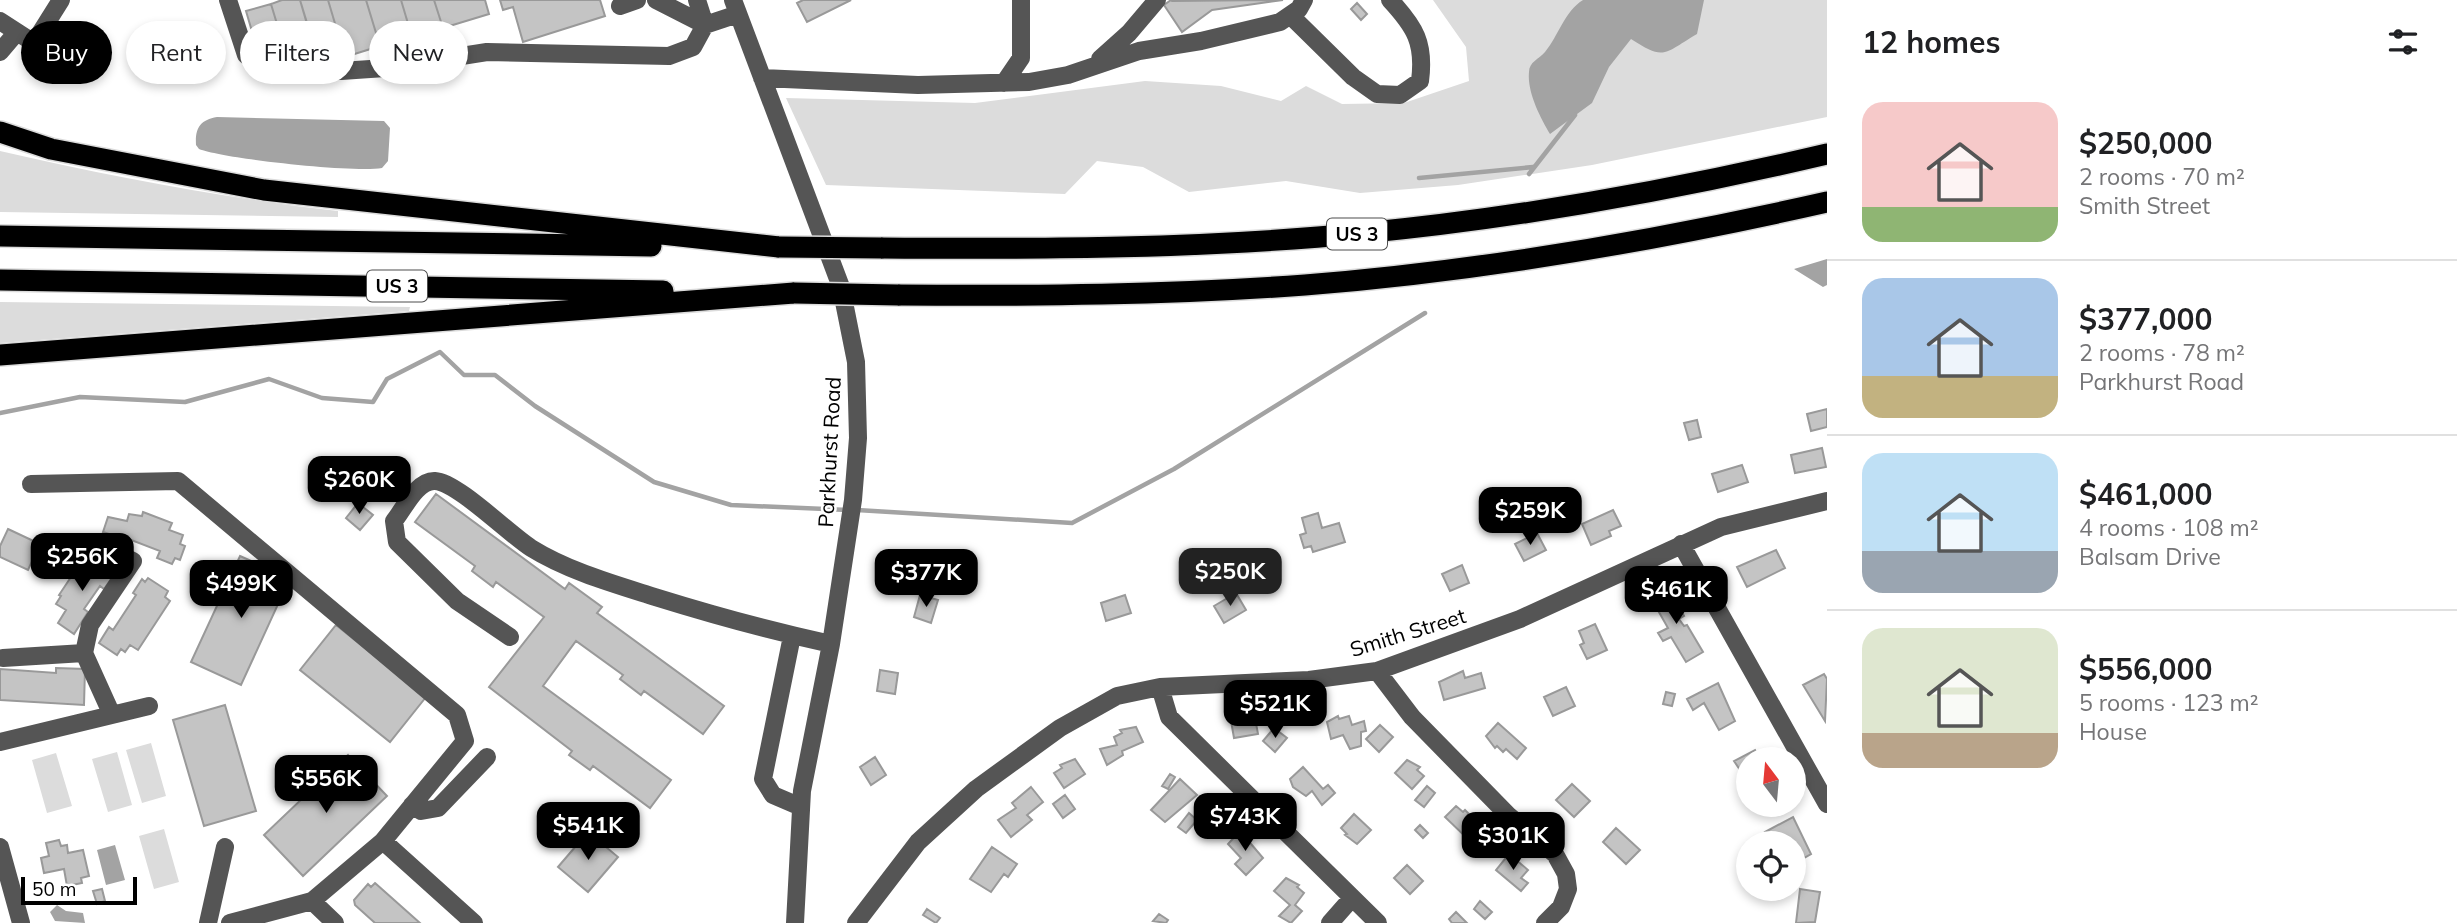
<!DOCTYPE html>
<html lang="en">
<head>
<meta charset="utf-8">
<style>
  :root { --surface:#fff; --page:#f2f2f2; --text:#202124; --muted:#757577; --line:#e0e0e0; --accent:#000 }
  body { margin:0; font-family:Mulish,sans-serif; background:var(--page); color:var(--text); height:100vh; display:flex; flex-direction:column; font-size:26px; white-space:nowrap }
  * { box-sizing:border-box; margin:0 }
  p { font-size:23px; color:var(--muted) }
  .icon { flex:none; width:38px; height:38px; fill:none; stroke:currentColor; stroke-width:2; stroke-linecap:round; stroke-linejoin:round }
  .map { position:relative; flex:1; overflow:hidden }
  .sheet { display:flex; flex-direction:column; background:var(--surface); width:630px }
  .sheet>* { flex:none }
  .guide { position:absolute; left:21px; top:21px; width:665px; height:63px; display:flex; gap:14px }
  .needle { width:46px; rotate:344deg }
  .tools { position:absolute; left:1736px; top:747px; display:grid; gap:14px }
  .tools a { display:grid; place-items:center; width:70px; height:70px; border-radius:50%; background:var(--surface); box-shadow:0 4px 10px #0003; font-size:35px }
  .scale { position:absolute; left:21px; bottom:18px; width:116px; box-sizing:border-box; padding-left:7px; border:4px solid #000; border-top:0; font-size:19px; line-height:24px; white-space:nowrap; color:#000; -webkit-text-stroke:5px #fff; paint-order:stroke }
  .price { position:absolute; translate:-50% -60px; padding:0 16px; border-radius:14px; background:var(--accent); color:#fff; font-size:23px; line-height:46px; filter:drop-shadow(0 2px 4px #0008) }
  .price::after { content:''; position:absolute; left:50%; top:42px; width:21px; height:16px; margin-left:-10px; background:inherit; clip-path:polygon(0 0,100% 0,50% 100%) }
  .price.active { background:#222; color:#fff }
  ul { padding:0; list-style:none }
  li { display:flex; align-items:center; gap:21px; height:175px; padding:0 35px }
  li+li { border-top:2px solid var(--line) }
  li span { display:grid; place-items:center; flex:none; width:196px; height:140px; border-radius:21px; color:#555 }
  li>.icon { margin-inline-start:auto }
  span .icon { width:84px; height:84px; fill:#fffc; stroke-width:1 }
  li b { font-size:30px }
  h2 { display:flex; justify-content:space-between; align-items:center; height:84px; padding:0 35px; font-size:30px }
  .tag { padding:0 24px; border-radius:32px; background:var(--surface); box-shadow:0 4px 10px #0003; font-size:24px; line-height:63px }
  .tag.active { background:var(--accent); color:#fff }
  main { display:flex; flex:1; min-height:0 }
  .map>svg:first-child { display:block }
  .green { fill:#dcdcdc }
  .water { fill:#a3a3a3 }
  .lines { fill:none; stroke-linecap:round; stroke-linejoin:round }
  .stream { stroke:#a3a3a3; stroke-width:4.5 }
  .building { fill:#c4c4c4; stroke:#999; stroke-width:2 }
  .highway-casing { stroke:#dbdbdb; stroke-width:24 }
  .minor { stroke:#555; stroke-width:18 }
  .highway { stroke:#000; stroke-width:21 }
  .highway-bridge-casing { stroke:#dbdbdb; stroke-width:24; stroke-linecap:butt }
  .highway-bridge { stroke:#000; stroke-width:21 }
  .labels { text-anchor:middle; stroke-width:5; stroke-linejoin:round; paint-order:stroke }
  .shield { fill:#fff; stroke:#4c4c4c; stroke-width:2 }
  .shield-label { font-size:19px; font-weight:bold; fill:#000 }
  .street-label { font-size:21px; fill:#000; stroke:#fff }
</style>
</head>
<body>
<main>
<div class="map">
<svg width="1827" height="923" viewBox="0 0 1827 923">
  <rect width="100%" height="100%" fill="#fff"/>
  <path class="green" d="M1433,0H1827V117L1592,165L1458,185L1360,193L1286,181L1189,192L1143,167L1097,161L1065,194L826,185L786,98L975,103L1145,81L1221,86L1281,101L1306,86L1342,104L1404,103L1469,81L1466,47Z
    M0,151C113,177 224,198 338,211V217L0,212Z
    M0,302L410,307L409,311L0,343Z
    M151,743L166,796L142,803L126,750Z
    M117,752L132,805L108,812L92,759Z
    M56,753L72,806L47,813L32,760Z
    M164,829L179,882L154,889L139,836Z"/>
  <path class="water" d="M1583,0H1704L1697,34C1663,54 1665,61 1631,39L1609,67L1592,103L1550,134C1540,117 1527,92 1529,72C1529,62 1539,59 1545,52C1559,35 1564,12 1583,0Z
    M217,117L384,121L390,128L388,161L382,168C355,173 225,159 199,149L196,145C195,128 200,120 217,117Z
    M1827,259V285L1823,287L1794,269Z
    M115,845L125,880L106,885L97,850Z
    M57,905L66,911L83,913L85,923L55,921L50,912Z"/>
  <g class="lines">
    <path class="stream" d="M1529,174L1575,115
      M1419,178L1533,167
      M0,413L80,397L185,402L269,379L322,398L373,402L387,379L440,352L464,375H495L535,406L654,482L731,505L848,510
      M857,510L1072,523L1174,469L1425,313"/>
  </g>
  <path class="building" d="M282,0H300L315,49L287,57L271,4Z
    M300,0H328L345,57L319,65Z
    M328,0H366L380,46L345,57Z
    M366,0H401L412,37L380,46Z
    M401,0H434L443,28L412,37Z
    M434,0H485L489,14L443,28Z
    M500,0H600L605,16L523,42L513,7L503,10Z
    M803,0H851L807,22L797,3Z
    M1171,0L1172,1L1283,0L1212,10L1182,32L1164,5Z
    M1357,3L1367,14L1361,20L1351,9Z
    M271,4L287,57L258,52L246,11Z
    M1827,409V427L1811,431L1807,414Z
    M1697,420L1701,437L1689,440L1684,423Z
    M1822,448L1826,467L1795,473L1791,455Z
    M1742,465L1748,482L1718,492L1712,474Z
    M436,494L565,589L569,583L602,607L597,613L724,706L703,734L644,691L641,695L620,679L623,675L576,641L543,686L671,780L650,808L593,766L590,770L569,755L572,751L489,687L544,617L496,582L493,587L472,571L475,566L415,522Z
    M358,503L373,515L360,530L346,518Z
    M1613,510L1621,526L1609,531L1611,536L1591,545L1582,524Z
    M143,512L172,523L169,530L183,535L180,544L185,546L180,560L175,558L172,564L157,558L160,551L121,536L118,543L108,539L109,534L103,532L108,517L127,521L129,514L142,516Z
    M1318,513L1322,528L1339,523L1345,542L1313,552L1311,546L1304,548L1300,535L1306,533L1302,518Z
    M8,529L40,544L28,570L0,557V546Z
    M1537,533L1546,550L1524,561L1515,544Z
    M1776,550L1785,568L1747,587L1737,567Z
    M240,556L290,578L241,685L191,662Z
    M100,561L116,572L104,589L100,586L84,609L88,612L74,634L58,623L66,610L56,604L61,596L59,595L77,568L79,570L85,562L95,569Z
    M1462,565L1469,583L1450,591L1442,574Z
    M148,578L168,591L165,597L170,601L138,650L130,645L125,652L121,649L117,655L99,643L109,627L113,630L136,595L133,593L142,579L145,582Z
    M1668,588L1684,616L1679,619L1684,626L1687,625L1703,652L1686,662L1671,637L1663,641L1658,633L1668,628L1651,598Z
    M1236,593L1246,610L1224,623L1214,606Z
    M920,595L938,600L931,623L914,617Z
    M1125,595L1131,613L1106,621L1101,603Z
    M1595,624L1607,650L1587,659L1580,645L1584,643L1579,631Z
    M336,625L426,697L390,742L300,670Z
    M56,668L85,669L84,705L0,700V669L56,673Z
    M880,670L898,673L895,694L877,691Z
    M1463,671L1465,678L1481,673L1485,688L1444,700L1439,682Z
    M1824,674L1827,679L1825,721L1803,685Z
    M1718,683L1735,721L1719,730L1704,703L1693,710L1687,699Z
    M1566,687L1575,706L1553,716L1544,697Z
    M1666,692L1675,694L1672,706L1663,704Z
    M225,705L256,811L204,826L173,720Z
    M1240,715H1246L1247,719L1255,718L1258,734L1234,738L1231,721L1241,720Z
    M1338,716L1339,719L1349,716L1352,725L1364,721L1366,731L1361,732V746L1350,749L1343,735L1331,739L1327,722Z
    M1498,723L1526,748L1517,759L1506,749L1503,752L1497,746L1495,748L1486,736Z
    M1380,725L1393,737L1379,752L1366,739Z
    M1136,727L1143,742L1122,751L1123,755L1107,765L1100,749L1117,745L1114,737L1122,733L1120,730Z
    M1274,728L1287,738L1275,752L1263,741Z
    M1755,750L1760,760H1748V782L1734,761Z
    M348,755L387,796L303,876L264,835Z
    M875,757L886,775L871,785L860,767Z
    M1075,759L1085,774L1064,788L1054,773L1062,768L1060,765Z
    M1407,760L1420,767L1417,770L1424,776L1412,789L1395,773Z
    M1303,767L1323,789L1328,785L1335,793L1322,805L1312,791L1306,796L1293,787L1290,779Z
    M1170,774L1175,777L1168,789L1162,786Z
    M1180,779L1197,795L1165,822L1151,810Z
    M1572,784L1590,801L1574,817L1556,800Z
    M1427,786L1435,793L1424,807L1415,800Z
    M1031,787L1043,802L1027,815L1032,820L1011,837L998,820L1016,808L1012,803Z
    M1065,795L1075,809L1063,818L1053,804Z
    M1456,806L1463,812L1465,810L1469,814L1467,816L1491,839L1475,855L1465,846L1470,841L1445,817Z
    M1189,813L1197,820L1186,833L1178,827Z
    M1354,814L1371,830L1357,844L1345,835L1347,834L1341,828Z
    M1793,817L1811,854L1795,863L1794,844H1784L1781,838L1771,843L1765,832Z
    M1420,825L1428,833L1423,838L1415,830Z
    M1616,828L1640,850L1626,864L1603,842Z
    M1240,831L1263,858L1246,875L1235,864L1241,858L1228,844Z
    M588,832L618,857L588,892L558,867Z
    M59,840L61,846L67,845L68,853L83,850L89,876L81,878L82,883L67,886L64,869L44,873L41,858L49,856L46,843Z
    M992,847L1017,864L1008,877L1004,874L991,892L970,879Z
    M1509,854L1528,870L1521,878L1528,883L1521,891L1496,870Z
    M1407,865L1423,881L1410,894L1394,878Z
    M1286,878L1299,885L1297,887L1304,893L1295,905L1302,911L1291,923L1279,916L1290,905L1274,891Z
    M375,883L420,923H375L355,905L354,900L368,884L371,887Z
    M102,889L105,901L97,904L93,891Z
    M1800,889L1820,892L1815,922L1796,923Z
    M1480,901L1492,912L1485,919L1474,909Z
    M927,909L940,918L936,923L923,915Z
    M1456,912L1467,923H1452L1449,919Z
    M1159,914L1168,920L1166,923L1153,921Z"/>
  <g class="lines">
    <defs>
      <path id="highway" d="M0,132L51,149L264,190L779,247
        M0,236L651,246
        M881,248C1042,249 1202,249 1363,233C1519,218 1674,190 1827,154
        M0,280L663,291
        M898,295C1034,296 1170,295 1305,285C1481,271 1655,241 1827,202
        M0,355L794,293"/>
    </defs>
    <use href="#highway" class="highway-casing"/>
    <path class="minor" d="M228,0L246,55L251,59L311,71H341L385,68L487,52L669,56L693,47L705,25L738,14
      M656,0L705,25L697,0
      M733,0L841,287L856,362L858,438L853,500L831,644L802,791L795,923
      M620,6L637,0
      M1291,16L1353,77L1377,94L1400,95L1420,81C1425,43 1415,27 1390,0
      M0,21L34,43
      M0,52L17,32
      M50,54L34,43L61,0
      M1100,59L1129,33L1157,0
      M762,78L918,85L1029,82L1068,75L1139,51L1201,41L1280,22L1299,9L1304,0
      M1004,83L1021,58V0
      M31,484L178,481L457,715L465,741L383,841
      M1681,544L1827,804
      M100,545L133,561L90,625L84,653L112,715
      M792,636L763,779L773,795L801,807
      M510,637L457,601L397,542L394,521C404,509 417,480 435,481C457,482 509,534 531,548C568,571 614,584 655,597C713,615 771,631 831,644
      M3,658L84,653
      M1377,671L1412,717L1509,816L1555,854L1566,874L1568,889L1561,907L1545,923
      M1160,687L1169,717L1378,923
      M0,742L149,706
      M412,805L421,811L438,808L487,757
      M0,847L21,923
      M312,901L383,841L474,923
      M208,923L225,847
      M230,923L312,901L335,923
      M856,923L918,842L976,789L1060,728L1117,696L1160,687L1309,680L1377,671L1520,619L1721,527L1827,501
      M1330,923L1352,898"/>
    <use href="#highway" class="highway"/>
    <defs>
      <path id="highway-bridge" d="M779,247L881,248
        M794,293L898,295"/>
    </defs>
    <use href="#highway-bridge" class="highway-bridge-casing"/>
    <use href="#highway-bridge" class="highway-bridge"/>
  </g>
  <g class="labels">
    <g class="shield">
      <rect x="1327" y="218.5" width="60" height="31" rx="5"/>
      <rect x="367" y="270.5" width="60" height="31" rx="5"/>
    </g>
    <g class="shield-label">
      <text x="1357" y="241">US 3</text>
      <text x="397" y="293">US 3</text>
    </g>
    <g class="street-label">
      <text transform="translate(830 452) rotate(-87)" y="7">Parkhurst Road</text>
      <text transform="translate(1408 633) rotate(-17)" y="7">Smith Street</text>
    </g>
  </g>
</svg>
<div class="tools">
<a><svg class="needle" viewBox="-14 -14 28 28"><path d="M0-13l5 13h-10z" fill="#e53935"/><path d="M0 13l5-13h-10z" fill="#757577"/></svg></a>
<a><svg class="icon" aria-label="locate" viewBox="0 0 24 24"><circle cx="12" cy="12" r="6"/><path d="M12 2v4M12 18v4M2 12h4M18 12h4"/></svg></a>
</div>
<div class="scale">50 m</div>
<b class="price" style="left:359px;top:516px">$260K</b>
<b class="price" style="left:1530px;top:547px">$259K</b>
<b class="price" style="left:82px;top:593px">$256K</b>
<b class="price active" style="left:1230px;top:608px">$250K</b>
<b class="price" style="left:926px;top:609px">$377K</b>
<b class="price" style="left:241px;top:620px">$499K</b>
<b class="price" style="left:1676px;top:626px">$461K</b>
<b class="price" style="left:1275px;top:740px">$521K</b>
<b class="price" style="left:326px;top:815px">$556K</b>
<b class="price" style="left:1245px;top:853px">$743K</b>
<b class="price" style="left:588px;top:862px">$541K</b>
<b class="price" style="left:1513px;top:872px">$301K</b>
<div class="guide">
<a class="tag active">Buy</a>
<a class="tag">Rent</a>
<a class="tag">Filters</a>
<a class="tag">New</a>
</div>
</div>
<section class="sheet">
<h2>12 homes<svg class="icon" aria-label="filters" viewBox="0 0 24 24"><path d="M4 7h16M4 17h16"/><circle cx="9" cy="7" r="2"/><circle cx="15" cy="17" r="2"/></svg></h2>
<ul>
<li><span style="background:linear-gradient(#f6c9c9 75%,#8fb573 0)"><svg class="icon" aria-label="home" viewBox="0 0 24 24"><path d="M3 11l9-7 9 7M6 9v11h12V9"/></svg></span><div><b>$250,000</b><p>2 rooms · 70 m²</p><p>Smith Street</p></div></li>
<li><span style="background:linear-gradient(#a9c7e8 70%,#c2b280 0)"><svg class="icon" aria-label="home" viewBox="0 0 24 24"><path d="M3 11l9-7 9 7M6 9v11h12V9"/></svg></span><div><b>$377,000</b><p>2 rooms · 78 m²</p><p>Parkhurst Road</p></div></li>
<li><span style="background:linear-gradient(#bfe0f5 70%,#9aa5b1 0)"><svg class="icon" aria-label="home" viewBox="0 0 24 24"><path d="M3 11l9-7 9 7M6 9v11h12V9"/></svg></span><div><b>$461,000</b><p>4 rooms · 108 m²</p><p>Balsam Drive</p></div></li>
<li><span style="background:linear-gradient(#dfe7d0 75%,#b9a48a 0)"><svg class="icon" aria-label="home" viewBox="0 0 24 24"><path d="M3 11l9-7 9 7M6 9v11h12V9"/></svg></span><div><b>$556,000</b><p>5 rooms · 123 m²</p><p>House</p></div></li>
</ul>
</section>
</main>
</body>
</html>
